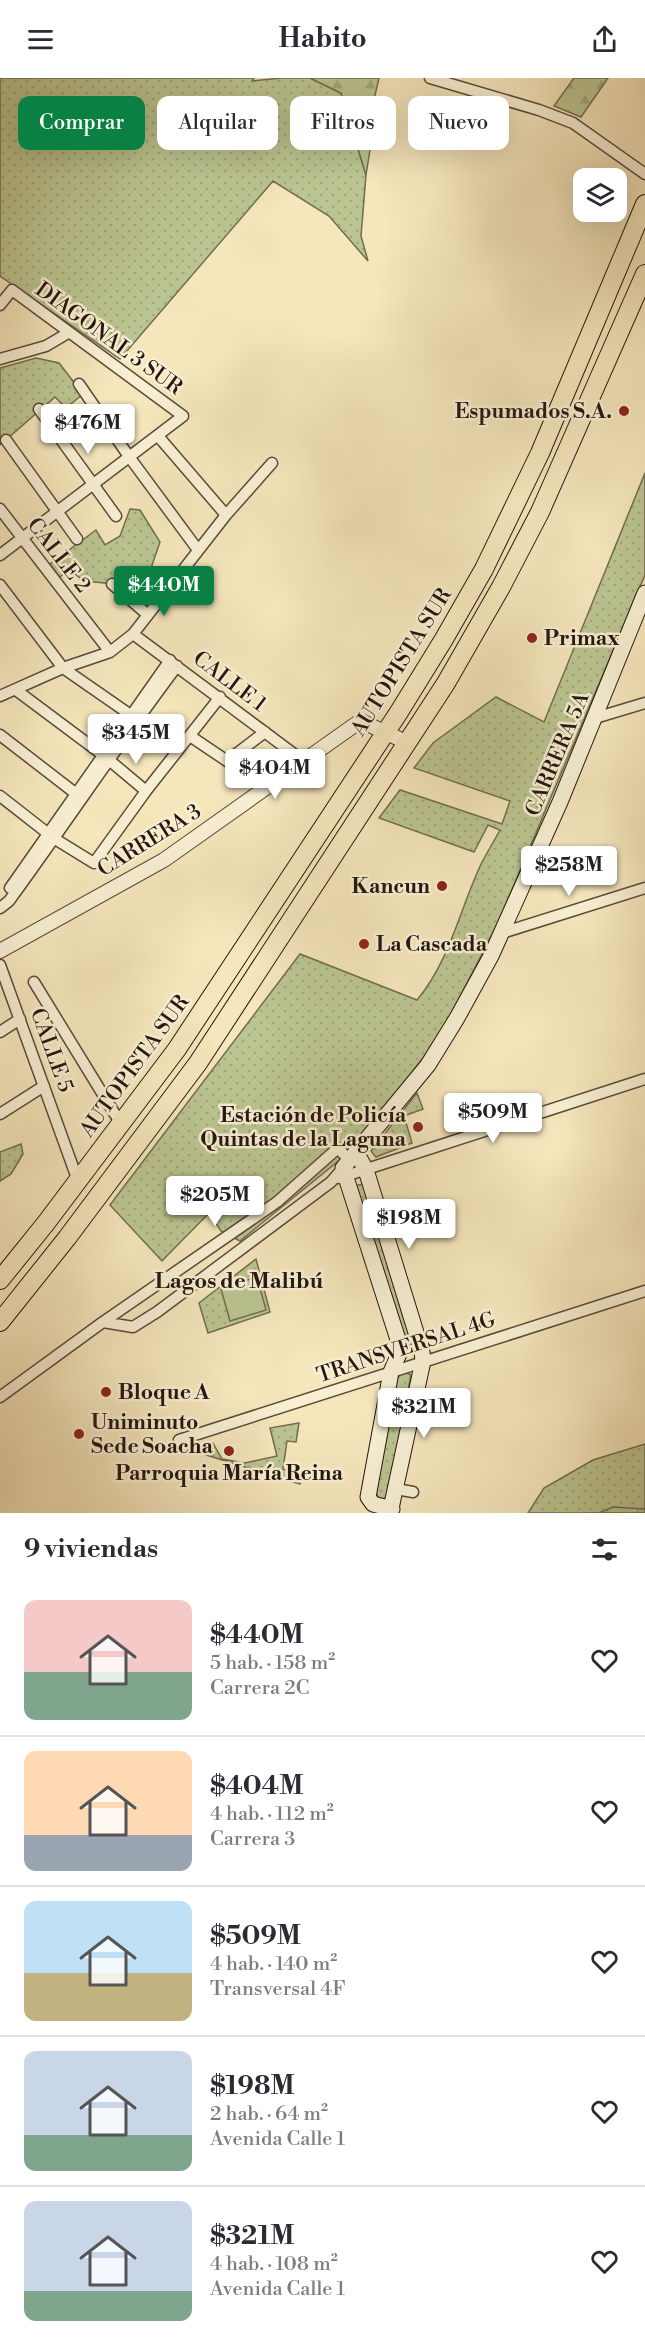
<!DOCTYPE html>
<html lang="es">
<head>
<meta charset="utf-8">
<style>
  :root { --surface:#fff; --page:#f7f7f7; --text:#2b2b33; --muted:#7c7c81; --line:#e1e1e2; --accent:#0b8043 }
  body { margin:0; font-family:"Libre Bodoni",serif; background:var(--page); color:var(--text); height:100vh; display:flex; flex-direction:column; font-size:22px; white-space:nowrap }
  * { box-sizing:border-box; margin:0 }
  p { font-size:20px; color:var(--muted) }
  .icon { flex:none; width:33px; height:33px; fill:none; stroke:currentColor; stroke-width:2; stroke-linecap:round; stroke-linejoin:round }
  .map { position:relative; height:1435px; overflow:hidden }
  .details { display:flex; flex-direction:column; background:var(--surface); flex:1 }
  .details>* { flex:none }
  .banner { position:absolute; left:18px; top:18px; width:609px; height:54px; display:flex; gap:12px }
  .tools { position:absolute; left:573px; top:90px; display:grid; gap:12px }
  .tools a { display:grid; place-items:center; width:54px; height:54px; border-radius:12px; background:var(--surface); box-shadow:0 6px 24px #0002; font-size:30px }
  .price { position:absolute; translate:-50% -51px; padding:0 14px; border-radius:6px; background:#fff; color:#222; font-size:20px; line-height:39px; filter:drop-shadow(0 2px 3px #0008) }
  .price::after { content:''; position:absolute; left:50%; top:36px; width:18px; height:14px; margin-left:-9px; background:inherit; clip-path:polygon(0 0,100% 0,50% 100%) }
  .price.on { background:var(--accent); color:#fff }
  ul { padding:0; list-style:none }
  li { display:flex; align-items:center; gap:18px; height:150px; padding:0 24px }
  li+li { border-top:2px solid var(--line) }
  li span { display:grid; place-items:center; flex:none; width:168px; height:120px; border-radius:12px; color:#555 }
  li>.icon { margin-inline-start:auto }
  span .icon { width:72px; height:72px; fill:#fffc; stroke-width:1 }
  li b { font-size:26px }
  h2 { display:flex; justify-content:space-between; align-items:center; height:72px; padding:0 24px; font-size:26px }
  .tag { padding:0 21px; border-radius:12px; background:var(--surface); box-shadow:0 6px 24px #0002; font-size:21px; line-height:54px }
  .tag.on { background:var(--accent); color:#fff }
  header { display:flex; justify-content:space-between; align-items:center; height:78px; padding:0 24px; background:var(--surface); font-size:27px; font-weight:700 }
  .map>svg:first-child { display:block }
  .green { fill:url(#green-dots); stroke:#706e50; stroke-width:1.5 }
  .forest { fill:url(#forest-firs); stroke:#706e50; stroke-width:1.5 }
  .wetland { fill:url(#wetland-marsh); stroke:#706e50; stroke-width:1.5 }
  .pitch { fill:#bbc591; stroke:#706e50; stroke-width:1.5 }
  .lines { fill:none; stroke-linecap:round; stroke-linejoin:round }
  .minor-casing { stroke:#594a3a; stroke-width:13 }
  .tertiary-casing { stroke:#594a3a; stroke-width:16 }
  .secondary-casing { stroke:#25160f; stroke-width:17 }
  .trunk-casing { stroke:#25160f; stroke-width:20 }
  .minor { stroke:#f8efd3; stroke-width:10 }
  .tertiary { stroke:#f8efd3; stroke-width:14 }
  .secondary { stroke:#f8efd3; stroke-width:15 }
  .trunk { stroke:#f5e6bc; stroke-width:18 }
  .poi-dot { fill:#8f2418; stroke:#f8efd3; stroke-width:2 }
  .labels { text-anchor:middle; stroke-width:5; stroke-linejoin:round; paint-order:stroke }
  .street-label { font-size:21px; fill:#25160f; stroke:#f8efd3 }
  .poi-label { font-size:21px; font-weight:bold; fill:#25160f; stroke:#f8efd3; text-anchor:start }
  .neighbourhood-label { font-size:22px; font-weight:bold; fill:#25160f; stroke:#f8efd3 }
</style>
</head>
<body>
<header><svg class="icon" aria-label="menu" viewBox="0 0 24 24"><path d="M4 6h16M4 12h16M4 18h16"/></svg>Habito<svg class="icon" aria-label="share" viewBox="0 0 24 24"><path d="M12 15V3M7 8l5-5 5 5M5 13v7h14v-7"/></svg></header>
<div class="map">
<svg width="645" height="1435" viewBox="0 0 645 1435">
  <defs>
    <pattern id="green-dots" width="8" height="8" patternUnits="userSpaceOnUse" patternTransform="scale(1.5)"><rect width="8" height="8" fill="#bbc591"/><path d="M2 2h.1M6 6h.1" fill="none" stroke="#a1a87c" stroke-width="1.8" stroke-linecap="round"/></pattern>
    <pattern id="forest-firs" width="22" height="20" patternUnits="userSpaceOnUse" patternTransform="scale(1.5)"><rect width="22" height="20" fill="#bbc591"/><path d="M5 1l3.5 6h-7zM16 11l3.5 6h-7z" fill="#a1a87c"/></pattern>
    <pattern id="wetland-marsh" width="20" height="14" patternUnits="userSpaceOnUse" patternTransform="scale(1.5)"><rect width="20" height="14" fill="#bbc591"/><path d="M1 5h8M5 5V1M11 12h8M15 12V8" fill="none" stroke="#a1a87c"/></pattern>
  </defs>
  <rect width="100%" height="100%" fill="#f5e6bc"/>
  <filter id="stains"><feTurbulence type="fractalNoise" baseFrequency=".00333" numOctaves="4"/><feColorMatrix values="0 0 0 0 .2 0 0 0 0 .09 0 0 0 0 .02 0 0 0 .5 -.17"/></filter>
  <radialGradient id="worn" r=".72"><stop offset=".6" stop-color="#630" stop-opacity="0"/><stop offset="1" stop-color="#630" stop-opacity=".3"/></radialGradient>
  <path class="green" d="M0,0H254L252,3L281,0H310L341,15L366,97L361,158L368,183L329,138L273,103L120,281L0,198Z
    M36,280L59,285L83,316L66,330L55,319L0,367V290Z
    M645,395V497L497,847L439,959L352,1072L240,1163L221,1153L209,1135L162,1183L110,1127L300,876L417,922C450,883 460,830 482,784C488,773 494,763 500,752L488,747L474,774L379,740L400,712L502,746L510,723L414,690L433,665L496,619L544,644Z
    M130,431L140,432L160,464L151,490L125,507L84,503L71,493L59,499L50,486L96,452L105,467L120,458Z
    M417,1015L423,1031L404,1038L412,1065L376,1079L371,1073Z
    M21,1066L23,1076L11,1096L0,1103V1074Z
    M363,1106L415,1272L407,1273L355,1108Z
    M256,1181L270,1234L208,1255L199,1225Z
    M405,1294L411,1297L388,1419L380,1422L375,1414L398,1297Z
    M299,1345L296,1364L287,1363L283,1391L302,1398L300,1406L187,1371L213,1365L222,1381L245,1385L277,1378L270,1350Z
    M645,1366V1435H528L544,1410L593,1382Z"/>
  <path class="forest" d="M310,0H379L375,17L373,53L366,97L341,15Z
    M574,0H608L581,39L554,28Z"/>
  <path class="wetland" d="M613,1429L645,1431V1435H599Z"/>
  <path class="pitch" d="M257,1199L266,1232L230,1243L221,1211Z"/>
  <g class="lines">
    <defs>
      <path id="minor" d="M430,0L539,32L573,45L645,96
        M0,227L12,212L183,338L0,477
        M0,281L46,268L68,255
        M79,306L130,380L198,472
        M39,331L116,438
        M158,358L226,437
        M6,362L77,461
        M0,431L110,574
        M112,506L148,537
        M0,507L63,590L135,640
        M133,556L302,682
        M16,612L103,677L146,713
        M0,618L63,590L110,574L133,556L226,437L272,385
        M595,640L645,625
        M0,657L79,718
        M190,658L227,683L265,654
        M0,718L55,761L94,785L146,713L220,619
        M10,810L170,582
        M0,830L9,823C66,745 119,665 177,588
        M502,855L645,810
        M0,887L78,1103
        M34,904L121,1046
        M0,954L20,941
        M0,1036L44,1008
        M339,1100L645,1001
        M103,1244L277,1124L338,1070L349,1082
        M0,1319L103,1244L133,1249L157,1234L331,1104L343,1090
        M179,1362L645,1213
        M396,1411L413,1414"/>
      <path id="tertiary" d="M0,873L164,782L356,646L363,644L408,665"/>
      <path id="secondary" d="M356,1074L366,1092L422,1274L423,1283L390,1435
        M392,1431L373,1426L368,1419L391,1294L401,1271L343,1090L428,987L457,940L491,878L560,724L645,515"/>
      <path id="trunk" d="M0,1202L46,1145L177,971L399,634L444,561L484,491L540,375L645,126
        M0,1244L67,1160L198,985L446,605L501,509L540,434L645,196"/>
    </defs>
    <use href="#minor" class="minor-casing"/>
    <use href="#tertiary" class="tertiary-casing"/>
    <use href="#secondary" class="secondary-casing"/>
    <use href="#trunk" class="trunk-casing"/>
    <use href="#minor" class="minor"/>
    <use href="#tertiary" class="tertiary"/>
    <use href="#secondary" class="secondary"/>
    <use href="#trunk" class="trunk"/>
  </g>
  <g class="poi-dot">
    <circle cx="624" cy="333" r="6"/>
    <circle cx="532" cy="560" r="6"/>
    <circle cx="442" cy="808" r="6"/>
    <circle cx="364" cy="866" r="6"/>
    <circle cx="418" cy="1049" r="6"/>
    <circle cx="106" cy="1314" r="6"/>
    <circle cx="79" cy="1356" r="6"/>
    <circle cx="229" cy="1373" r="6"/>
  </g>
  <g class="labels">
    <g class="street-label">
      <text transform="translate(109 260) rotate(36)" y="7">DIAGONAL 3 SUR</text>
      <text transform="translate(59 477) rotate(52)" y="7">CALLE 2</text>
      <text transform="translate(401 584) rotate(-58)" y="7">AUTOPISTA SUR</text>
      <text transform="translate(230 603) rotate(37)" y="7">CALLE 1</text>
      <text transform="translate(557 676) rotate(-67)" y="7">CARRERA 5A</text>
      <text transform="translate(149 762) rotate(-32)" y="7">CARRERA 3</text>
      <text transform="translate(52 972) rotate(70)" y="7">CALLE 5</text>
      <text transform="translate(134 988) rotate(-54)" y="7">AUTOPISTA SUR</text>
      <text transform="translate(406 1269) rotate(-18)" y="7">TRANSVERSAL 4G</text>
    </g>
    <g class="poi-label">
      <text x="612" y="340" text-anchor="end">Espumados S.A.</text>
      <text x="544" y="567">Primax</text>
      <text x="430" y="815" text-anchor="end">Kancun</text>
      <text x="376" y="873">La Cascada</text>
      <text x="406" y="1044" text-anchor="end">Estación de Policía<tspan x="406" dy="24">Quintas de la Laguna</tspan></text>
      <text x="118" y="1321">Bloque A</text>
      <text x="91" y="1351">Uniminuto<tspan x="91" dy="24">Sede Soacha</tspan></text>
      <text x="229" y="1402" text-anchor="middle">Parroquia María Reina</text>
    </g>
    <g class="neighbourhood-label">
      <text x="239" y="1210">Lagos de Malibú</text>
    </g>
  </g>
  <rect width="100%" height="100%" filter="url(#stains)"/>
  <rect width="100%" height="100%" fill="url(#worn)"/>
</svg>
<div class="tools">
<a><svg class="icon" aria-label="layers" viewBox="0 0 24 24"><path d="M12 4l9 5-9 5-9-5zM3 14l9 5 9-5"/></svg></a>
</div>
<b class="price" style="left:88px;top:377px">$476M</b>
<b class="price on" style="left:164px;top:539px">$440M</b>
<b class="price" style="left:136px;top:687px">$345M</b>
<b class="price" style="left:275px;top:722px">$404M</b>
<b class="price" style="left:569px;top:819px">$258M</b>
<b class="price" style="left:493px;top:1066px">$509M</b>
<b class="price" style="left:215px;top:1149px">$205M</b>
<b class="price" style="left:409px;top:1172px">$198M</b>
<b class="price" style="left:424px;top:1361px">$321M</b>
<div class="banner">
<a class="tag on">Comprar</a>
<a class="tag">Alquilar</a>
<a class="tag">Filtros</a>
<a class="tag">Nuevo</a>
</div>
</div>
<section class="details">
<h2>9 viviendas<svg class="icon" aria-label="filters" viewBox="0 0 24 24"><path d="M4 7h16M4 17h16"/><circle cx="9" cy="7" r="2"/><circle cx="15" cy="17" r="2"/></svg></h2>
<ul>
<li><span style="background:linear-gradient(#f6c9c9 60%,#7fa58c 0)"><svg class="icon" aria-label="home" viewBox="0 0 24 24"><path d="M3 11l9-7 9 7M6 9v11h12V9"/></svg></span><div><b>$440M</b><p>5 hab. · 158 m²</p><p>Carrera 2C</p></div><svg class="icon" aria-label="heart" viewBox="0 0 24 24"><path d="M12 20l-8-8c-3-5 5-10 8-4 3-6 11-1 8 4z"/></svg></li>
<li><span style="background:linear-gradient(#ffd9b3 70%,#9aa5b1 0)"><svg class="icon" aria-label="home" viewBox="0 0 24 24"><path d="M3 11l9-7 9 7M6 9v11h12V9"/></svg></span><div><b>$404M</b><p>4 hab. · 112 m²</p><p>Carrera 3</p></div><svg class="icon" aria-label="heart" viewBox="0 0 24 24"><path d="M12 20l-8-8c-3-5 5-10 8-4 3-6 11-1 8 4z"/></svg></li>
<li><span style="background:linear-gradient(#bfe0f5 60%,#c2b280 0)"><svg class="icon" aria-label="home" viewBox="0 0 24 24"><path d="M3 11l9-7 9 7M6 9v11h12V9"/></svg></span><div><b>$509M</b><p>4 hab. · 140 m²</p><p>Transversal 4F</p></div><svg class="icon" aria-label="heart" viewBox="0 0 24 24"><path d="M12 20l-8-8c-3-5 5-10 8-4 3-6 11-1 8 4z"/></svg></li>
<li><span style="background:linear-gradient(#c9d6e8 70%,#7fa58c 0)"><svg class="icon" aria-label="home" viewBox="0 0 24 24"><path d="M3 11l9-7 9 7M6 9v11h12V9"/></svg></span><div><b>$198M</b><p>2 hab. · 64 m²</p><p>Avenida Calle 1</p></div><svg class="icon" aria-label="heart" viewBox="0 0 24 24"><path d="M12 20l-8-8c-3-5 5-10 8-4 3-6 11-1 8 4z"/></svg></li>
<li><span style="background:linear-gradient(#c9d6e8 75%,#7fa58c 0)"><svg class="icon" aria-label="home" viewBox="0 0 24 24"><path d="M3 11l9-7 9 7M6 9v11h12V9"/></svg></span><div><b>$321M</b><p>4 hab. · 108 m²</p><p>Avenida Calle 1</p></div><svg class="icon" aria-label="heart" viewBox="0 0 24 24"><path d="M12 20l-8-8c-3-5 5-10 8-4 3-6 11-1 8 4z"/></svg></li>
</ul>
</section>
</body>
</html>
